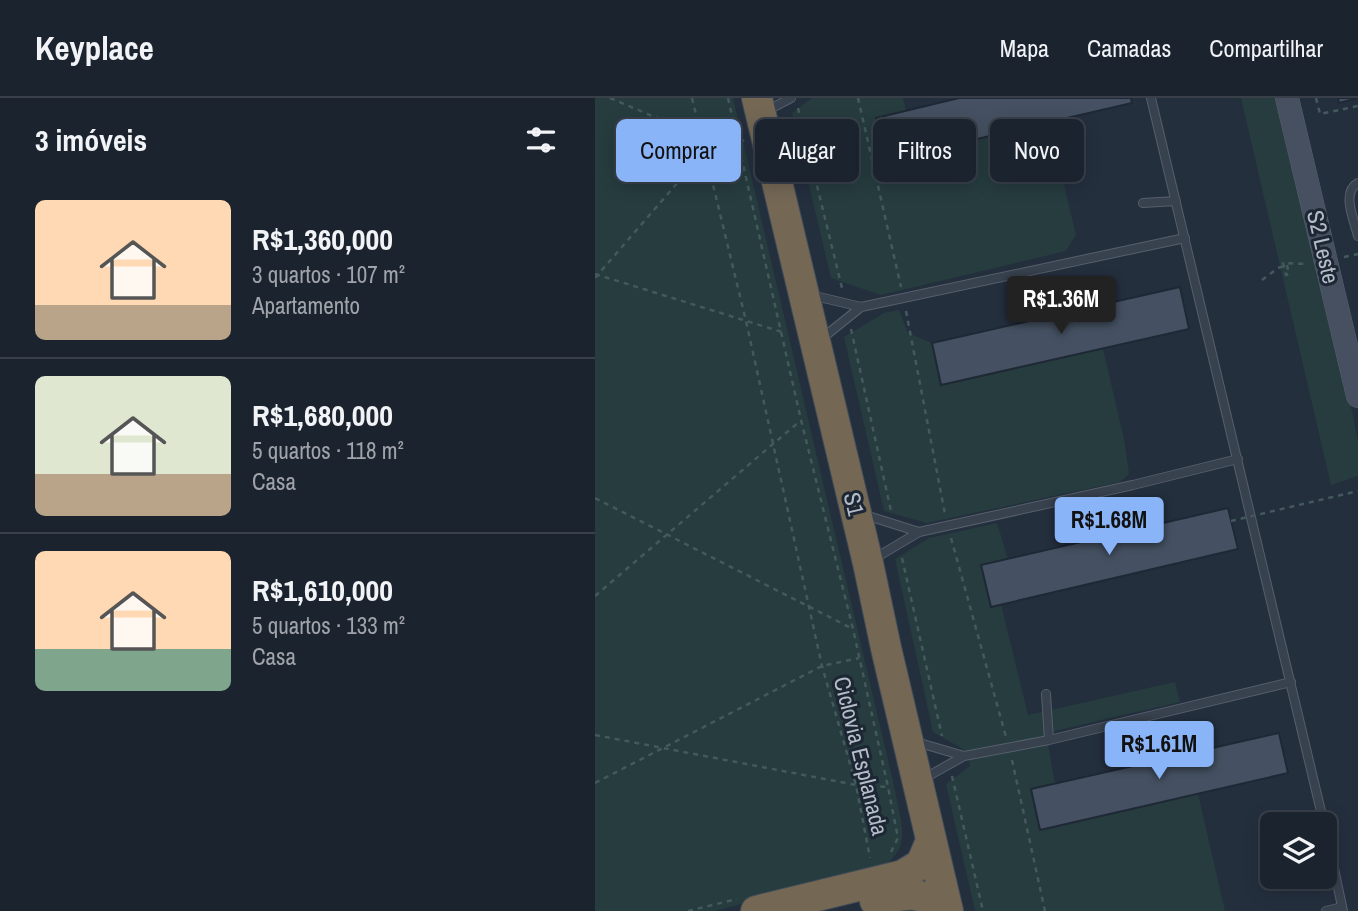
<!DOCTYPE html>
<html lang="pt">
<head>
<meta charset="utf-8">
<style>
  :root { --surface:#1b232e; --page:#282f3a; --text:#f1f3f6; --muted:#a0a4aa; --line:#39404a; --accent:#8ab4f8 }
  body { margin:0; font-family:"Archivo Narrow",sans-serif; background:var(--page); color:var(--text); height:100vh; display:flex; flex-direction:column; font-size:26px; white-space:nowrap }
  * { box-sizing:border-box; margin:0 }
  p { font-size:23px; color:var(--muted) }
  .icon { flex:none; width:38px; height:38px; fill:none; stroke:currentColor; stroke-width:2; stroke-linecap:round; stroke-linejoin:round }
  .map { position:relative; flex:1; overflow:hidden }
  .sheet { display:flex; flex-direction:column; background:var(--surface); width:595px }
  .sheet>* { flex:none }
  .guide { position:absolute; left:21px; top:21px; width:637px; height:63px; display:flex; gap:14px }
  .controls { position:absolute; left:665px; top:714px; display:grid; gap:14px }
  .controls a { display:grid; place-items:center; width:77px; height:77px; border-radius:10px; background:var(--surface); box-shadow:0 4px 18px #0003,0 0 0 2px var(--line); font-size:35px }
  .price { position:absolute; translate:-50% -60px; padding:0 16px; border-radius:7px; background:var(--accent); color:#111; font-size:23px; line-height:46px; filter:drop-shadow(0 2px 4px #0008) }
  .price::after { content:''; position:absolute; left:50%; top:42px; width:21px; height:16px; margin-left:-10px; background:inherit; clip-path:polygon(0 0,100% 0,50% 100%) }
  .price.active { background:#222; color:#fff }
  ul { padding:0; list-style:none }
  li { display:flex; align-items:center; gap:21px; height:175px; padding:0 35px }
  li+li { border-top:2px solid var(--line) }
  li span { display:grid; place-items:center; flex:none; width:196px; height:140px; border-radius:10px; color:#555 }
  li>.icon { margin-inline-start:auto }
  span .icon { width:84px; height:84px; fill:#fffc; stroke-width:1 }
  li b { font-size:30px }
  h2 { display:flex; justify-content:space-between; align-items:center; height:84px; padding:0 35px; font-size:30px }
  .tag { padding:0 24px; border-radius:10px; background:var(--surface); box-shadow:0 4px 18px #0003,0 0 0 2px var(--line); font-size:24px; line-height:63px }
  .tag.active { background:var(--accent); color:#111 }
  header { display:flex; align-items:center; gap:42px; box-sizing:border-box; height:98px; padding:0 35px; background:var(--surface); border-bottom:2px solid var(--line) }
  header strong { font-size:33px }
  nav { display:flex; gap:38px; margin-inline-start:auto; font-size:24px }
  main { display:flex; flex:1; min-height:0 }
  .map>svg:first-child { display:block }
  .green { fill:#263c3f }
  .building { fill:#455162; stroke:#1f2835; stroke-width:2 }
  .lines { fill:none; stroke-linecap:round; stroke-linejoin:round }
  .lane-casing { stroke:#565f6c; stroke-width:10 }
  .secondary-casing { stroke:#565f6c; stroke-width:24 }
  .highway-casing { stroke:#434c59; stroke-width:32 }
  .path { stroke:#44595c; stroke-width:2.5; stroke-dasharray:5 5; stroke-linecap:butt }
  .lane { stroke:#38414e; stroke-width:8 }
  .secondary { stroke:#465061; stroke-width:23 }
  .highway { stroke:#746855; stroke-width:30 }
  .path-bridge { stroke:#44595c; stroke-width:2.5; stroke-dasharray:5 5; stroke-linecap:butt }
  .labels { text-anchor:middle; stroke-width:6; stroke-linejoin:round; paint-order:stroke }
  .street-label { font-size:23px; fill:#b4bcc9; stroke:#1d2633 }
</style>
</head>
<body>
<header>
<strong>Keyplace</strong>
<nav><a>Mapa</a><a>Camadas</a><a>Compartilhar</a></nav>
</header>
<main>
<section class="sheet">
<h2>3 imóveis<svg class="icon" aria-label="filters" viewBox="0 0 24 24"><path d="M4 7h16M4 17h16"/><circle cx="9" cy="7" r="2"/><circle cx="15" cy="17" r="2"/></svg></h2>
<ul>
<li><span style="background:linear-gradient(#ffd9b3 75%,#b9a48a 0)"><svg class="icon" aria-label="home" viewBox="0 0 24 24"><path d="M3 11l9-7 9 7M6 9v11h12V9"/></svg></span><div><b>R$1,360,000</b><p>3 quartos · 107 m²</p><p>Apartamento</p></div></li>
<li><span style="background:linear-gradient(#dfe7d0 70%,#b9a48a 0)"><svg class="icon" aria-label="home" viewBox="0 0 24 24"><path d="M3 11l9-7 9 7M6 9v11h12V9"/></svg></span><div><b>R$1,680,000</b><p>5 quartos · 118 m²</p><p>Casa</p></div></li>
<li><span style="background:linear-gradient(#ffd9b3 70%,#7fa58c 0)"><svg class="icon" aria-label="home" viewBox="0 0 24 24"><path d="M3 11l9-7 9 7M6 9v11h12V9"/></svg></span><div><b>R$1,610,000</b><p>5 quartos · 133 m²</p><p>Casa</p></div></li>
</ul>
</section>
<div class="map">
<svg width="763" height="813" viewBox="0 0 763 813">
  <rect width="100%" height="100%" fill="#242f3e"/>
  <path class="green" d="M0,0H138L300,692C306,729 319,749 283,772L119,813H0Z
    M217,0H308L311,12L281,20L291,62L454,24L481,137L471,153L286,197L236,180L197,15Z
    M646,0H690L728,167L763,344V378L736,387Z
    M304,212L313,235L337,245L347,287L508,251L529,341L534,376L525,384L332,425L289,413L249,239L289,215Z
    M402,425L413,461L406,506L433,617L580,584L585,604L451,635L460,686L436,692L445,731L603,696L630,813H380L351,686L375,668L373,654L338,634L300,461L334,440Z"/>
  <path class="building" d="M364,0H536L537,5L291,62L281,20Z
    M743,0H763L744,5Z
    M585,189L594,231L346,287L337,245Z
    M633,410L643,451L396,509L386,467Z
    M684,635L693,675L445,732L436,691Z"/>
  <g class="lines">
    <defs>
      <path id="lane" d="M556,0L729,726
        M171,13L196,0
        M763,85C746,94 759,122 763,138
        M548,105L581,103
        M216,197L266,209L590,140
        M225,242L266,209
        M270,417L324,434
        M277,462L324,434L538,387L643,361
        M451,596L454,642
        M321,644L369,658
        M328,681L369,658L454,642L696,584
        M730,728L748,813
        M731,813L747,809"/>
      <path id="secondary" d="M692,0L763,298"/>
      <path id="highway" d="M162,0L273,465L291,550L353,813
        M280,803C307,797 327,789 346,813
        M161,813L308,777L326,766L336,743"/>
    </defs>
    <use href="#lane" class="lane-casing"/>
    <use href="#secondary" class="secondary-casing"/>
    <use href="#highway" class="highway-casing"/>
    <path class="path" d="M15,0L74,25L108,46
      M97,0L151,223L227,568L261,687L275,760
      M133,0L206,322L258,531L293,689L303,740L295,756
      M263,0L306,189
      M721,0L725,16L763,8
      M203,10L247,190
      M192,30L206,28
      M115,68L130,48L150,42
      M749,159L763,156
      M692,167L694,176L691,177L688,165L712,166
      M0,176L187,234
      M0,180L103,61L108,46L147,36
      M667,182L683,170
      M311,213L350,416
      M256,231L296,413
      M0,400L258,531
      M356,440L411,639
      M307,460L347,638
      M0,498L205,323
      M0,637L261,687L293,689
      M417,662L450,813
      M357,678L388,813
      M0,685L227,568L264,560
      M93,813L142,801"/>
    <use href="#lane" class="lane"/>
    <use href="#secondary" class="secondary"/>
    <use href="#highway" class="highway"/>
    <path class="path-bridge" d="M683,170L692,167
      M636,423L763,393"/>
  </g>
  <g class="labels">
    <g class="street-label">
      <text transform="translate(728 149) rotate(77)" y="8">S2 Leste</text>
      <text transform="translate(259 406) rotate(77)" y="8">S1</text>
      <text transform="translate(266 658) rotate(76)" y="8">Ciclovia Esplanada</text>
    </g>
  </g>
</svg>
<div class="controls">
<a><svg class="icon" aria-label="layers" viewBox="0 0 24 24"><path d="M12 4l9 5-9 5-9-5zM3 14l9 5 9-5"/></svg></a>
</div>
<b class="price active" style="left:466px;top:238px">R$1.36M</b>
<b class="price" style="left:514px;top:459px">R$1.68M</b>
<b class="price" style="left:564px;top:683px">R$1.61M</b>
<div class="guide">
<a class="tag active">Comprar</a>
<a class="tag">Alugar</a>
<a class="tag">Filtros</a>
<a class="tag">Novo</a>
</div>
</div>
</main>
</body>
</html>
